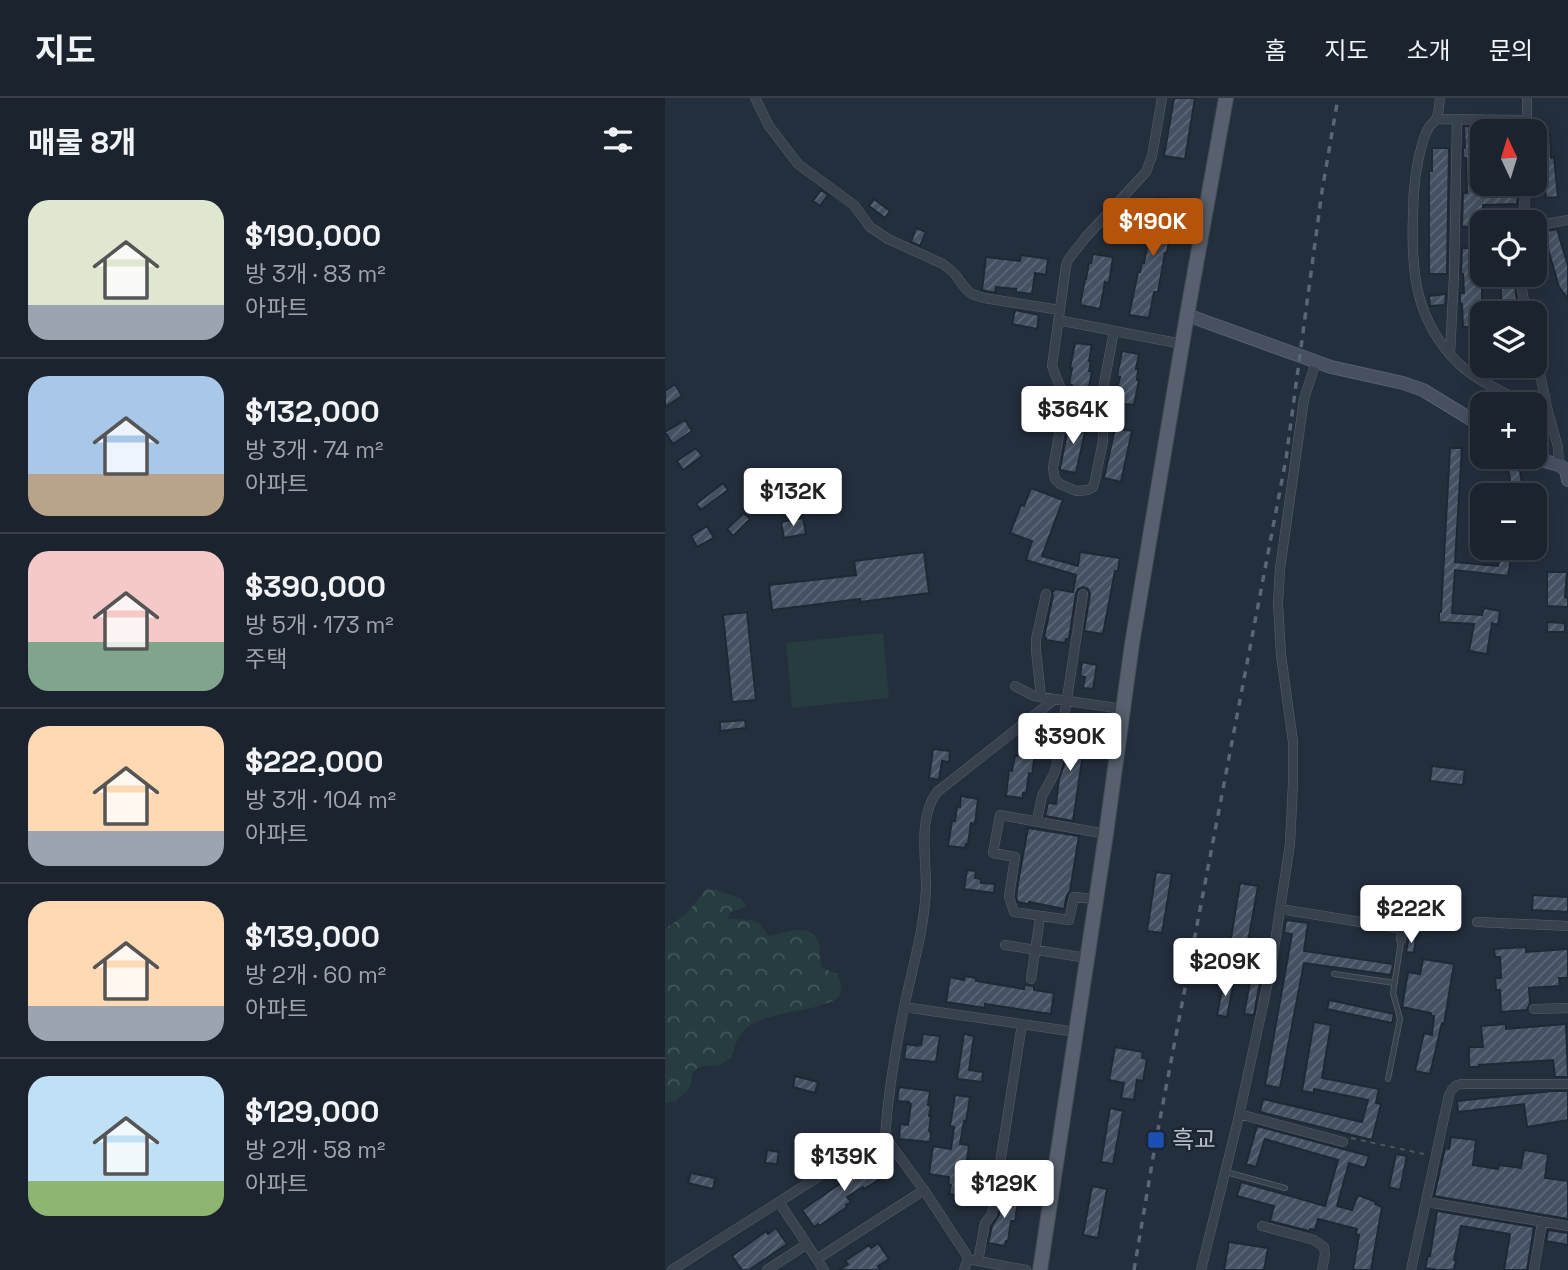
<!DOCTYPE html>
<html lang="ko">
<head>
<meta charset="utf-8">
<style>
  :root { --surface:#1b232e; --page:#282f3a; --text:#f1f3f6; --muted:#a0a4aa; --line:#39404a; --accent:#b45309 }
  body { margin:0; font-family:"Space Grotesk","Noto Sans KR",sans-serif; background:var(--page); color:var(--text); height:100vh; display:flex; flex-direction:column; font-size:26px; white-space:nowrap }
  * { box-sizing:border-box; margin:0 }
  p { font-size:23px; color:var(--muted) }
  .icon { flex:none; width:38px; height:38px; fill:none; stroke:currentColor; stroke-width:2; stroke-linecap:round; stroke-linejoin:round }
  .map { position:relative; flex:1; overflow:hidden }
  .drawer { display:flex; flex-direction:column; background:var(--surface); width:665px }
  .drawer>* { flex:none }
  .needle { width:46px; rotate:356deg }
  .controls { position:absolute; left:805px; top:21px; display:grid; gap:14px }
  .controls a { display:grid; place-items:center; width:77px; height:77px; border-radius:14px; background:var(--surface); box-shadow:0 4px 18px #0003,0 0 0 2px var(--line); font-size:35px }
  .price { position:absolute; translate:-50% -60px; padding:0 16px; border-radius:7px; background:#fff; color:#222; font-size:23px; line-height:46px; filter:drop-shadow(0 2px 4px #0008) }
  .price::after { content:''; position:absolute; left:50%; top:42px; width:21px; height:16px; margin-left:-10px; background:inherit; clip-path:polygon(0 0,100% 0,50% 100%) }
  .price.on { background:var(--accent); color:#fff }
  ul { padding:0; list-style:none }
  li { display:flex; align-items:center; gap:21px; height:175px; padding:0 28px }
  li+li { border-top:2px solid var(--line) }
  li span { display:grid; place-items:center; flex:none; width:196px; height:140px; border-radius:21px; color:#555 }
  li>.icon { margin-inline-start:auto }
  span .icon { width:84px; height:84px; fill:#fffc; stroke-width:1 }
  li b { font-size:30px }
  h2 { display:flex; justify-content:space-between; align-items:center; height:84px; padding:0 28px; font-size:30px }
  header { display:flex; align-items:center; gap:42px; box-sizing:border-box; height:98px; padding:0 35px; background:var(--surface); border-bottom:2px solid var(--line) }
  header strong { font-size:33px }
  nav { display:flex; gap:38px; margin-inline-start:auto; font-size:24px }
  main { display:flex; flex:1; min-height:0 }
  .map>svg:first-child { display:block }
  .green { fill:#263c3f }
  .forest { fill:url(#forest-crowns) }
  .building { fill:url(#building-hatch); stroke:#1f2835; stroke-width:2 }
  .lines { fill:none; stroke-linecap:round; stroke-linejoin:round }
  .lane-casing { stroke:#565f6c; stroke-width:6 }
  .street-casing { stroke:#565f6c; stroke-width:10 }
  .secondary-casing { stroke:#565f6c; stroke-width:14 }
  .primary-casing { stroke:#414a57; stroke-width:16 }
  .path { stroke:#44595c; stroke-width:2; stroke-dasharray:5 5; stroke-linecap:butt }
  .lane { stroke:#38414e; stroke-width:4.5 }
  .street { stroke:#38414e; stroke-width:9 }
  .secondary { stroke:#465061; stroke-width:12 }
  .primary { stroke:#56606e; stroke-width:14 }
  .rail { stroke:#5a6575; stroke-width:3.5; stroke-dasharray:7 7; stroke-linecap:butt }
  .transit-dot { fill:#1a4fb4; stroke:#1d2633; stroke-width:2.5 }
  .labels { text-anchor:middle; stroke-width:5; stroke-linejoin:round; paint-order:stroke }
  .poi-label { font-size:24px; fill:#b4bcc9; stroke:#1d2633; text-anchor:start }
</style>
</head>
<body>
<header>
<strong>지도</strong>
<nav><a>홈</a><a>지도</a><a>소개</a><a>문의</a></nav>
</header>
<main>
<section class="drawer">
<h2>매물 8개<svg class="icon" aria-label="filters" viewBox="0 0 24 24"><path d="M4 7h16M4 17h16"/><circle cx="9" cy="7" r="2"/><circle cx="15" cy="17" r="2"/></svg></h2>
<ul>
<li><span style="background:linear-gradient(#dfe7d0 75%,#9aa5b1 0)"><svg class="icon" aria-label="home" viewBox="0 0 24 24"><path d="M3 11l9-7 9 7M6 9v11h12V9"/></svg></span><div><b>$190,000</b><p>방 3개 · 83 m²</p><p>아파트</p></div></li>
<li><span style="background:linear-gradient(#a9c7e8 70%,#b9a48a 0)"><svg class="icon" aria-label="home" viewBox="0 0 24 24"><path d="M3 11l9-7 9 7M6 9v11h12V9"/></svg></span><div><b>$132,000</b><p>방 3개 · 74 m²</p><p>아파트</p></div></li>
<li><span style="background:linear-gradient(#f6c9c9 65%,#7fa58c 0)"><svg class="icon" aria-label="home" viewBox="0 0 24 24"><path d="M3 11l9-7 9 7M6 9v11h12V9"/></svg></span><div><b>$390,000</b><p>방 5개 · 173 m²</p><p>주택</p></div></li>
<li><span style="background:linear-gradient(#ffd9b3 75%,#9aa5b1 0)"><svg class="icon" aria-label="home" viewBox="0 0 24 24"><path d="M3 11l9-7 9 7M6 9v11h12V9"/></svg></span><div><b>$222,000</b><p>방 3개 · 104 m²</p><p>아파트</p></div></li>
<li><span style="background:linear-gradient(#ffd9b3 75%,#9aa5b1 0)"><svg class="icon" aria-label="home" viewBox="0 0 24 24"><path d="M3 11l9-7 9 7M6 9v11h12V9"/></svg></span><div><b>$139,000</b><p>방 2개 · 60 m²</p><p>아파트</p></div></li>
<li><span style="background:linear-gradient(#bfe0f5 75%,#8fb573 0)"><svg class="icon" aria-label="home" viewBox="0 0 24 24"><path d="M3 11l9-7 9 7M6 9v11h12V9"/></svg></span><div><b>$129,000</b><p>방 2개 · 58 m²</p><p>아파트</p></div></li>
</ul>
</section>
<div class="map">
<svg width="903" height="1172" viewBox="0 0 903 1172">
  <defs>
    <pattern id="forest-crowns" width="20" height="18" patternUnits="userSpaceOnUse" patternTransform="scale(1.75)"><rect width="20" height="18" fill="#263c3f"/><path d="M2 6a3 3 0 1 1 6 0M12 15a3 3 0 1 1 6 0" fill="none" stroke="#435659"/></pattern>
    <pattern id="building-hatch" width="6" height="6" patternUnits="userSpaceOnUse" patternTransform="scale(1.75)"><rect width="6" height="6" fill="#455162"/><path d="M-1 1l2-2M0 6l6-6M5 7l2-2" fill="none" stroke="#5d6877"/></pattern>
  </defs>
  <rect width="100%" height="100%" fill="#242f3e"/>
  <path class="green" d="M218,535L224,600L127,610L121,545Z"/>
  <path class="forest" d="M42,790L54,793L77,801L81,809L65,814L62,821L86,822L94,825L104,838C119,835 149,822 154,847C156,855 154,862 157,870L172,876C177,884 177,890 174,899C148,918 90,910 74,939C70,945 69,954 66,960L54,967L34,969L28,974L26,985L23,992L11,1003L0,1005V831L22,815Z"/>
  <path class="building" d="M509,0H530L520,61L499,58Z
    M799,28L817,29V94L818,96L853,95L852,106L818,107L819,124H817V128L797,129L798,95H802L801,60H798V50H800Z
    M885,36L886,60L889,59L893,99L881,100L875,37Z
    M767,50H784L782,176H764V73H767Z
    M156,92L163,97L155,108L148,103Z
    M491,99L511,102L502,155H500L493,194H489L484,220L464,217L473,174H475L477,165H479Z
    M209,101L225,113L220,120L204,108Z
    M251,130L261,134L255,148L246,144Z
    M892,131L903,168V201L894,189L878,134Z
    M797,150H817V228L798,229L797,206H795V195H799L798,176H796Z
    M428,156L448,159L444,185L440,184L435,211L415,207L420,181H421L424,165H426Z
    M356,157L383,161L381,177L370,175L367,196L351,194V191L331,189L330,195L317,192L321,159L355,163Z
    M836,177H849L852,205H836Z
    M781,196L780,207L765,208L764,198Z
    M350,212L374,217L372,231L347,226Z
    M410,245L427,247L424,263H426L424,273H427L422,299L405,296L407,287L404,286L407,270H405Z
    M457,253L474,256L471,271H473L472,282H474L469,307L452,305L454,295H451L455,279L452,278Z
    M10,286L17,298L0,309V293Z
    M405,321L422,325L411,375L395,372V370Z
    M20,322L27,333L8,346L0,334Z
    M450,330L467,333L456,384L439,380Z
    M31,350L37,358L18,372L12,363Z
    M785,350H797L790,464L833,468L836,450H848L843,478L790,472L787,515L817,517L819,510L835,513L833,527L827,525L822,556L804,553L809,526L774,524V514H776Z
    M823,359H848L853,361L859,397H847L843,368Z
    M58,385L63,392L36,412L31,406Z
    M366,390L398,402L377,458L413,468L415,454L455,460L453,473H450L438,536L419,533L425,496L423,491L418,489L413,491L411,495L404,541H401L400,545L381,542V540L379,539L388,498L387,493H389L390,491L408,494L411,477L361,462L367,443L345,435L356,407L359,408Z
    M79,415L85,421L68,438L62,431Z
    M138,420L141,436L119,440L116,424Z
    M42,428L49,440L32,449L26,438Z
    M259,454L264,495L195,504V501L107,512L104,487L191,477L189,463Z
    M882,474H902L900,499L903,500V509L882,508Z
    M82,514L91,602L67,604L58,517Z
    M882,524L900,525V534H882Z
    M417,564L432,567L428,591L418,590L420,579L415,578Z
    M406,619L423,622L408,723L380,718L383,705L391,706L394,681L399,667Z
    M80,622L81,630L55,633V624Z
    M354,648L371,650L367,676L364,675L361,696L358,695V700L341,698L344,672L347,673L350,658H352Z
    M268,651L285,653L284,664L277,663L274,682L264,680Z
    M767,668L800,672L798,687L765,683Z
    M296,698L313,701L310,726L306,725L303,746H301L300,750L283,748L287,723H290L292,708L295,709Z
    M363,730L414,738L405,793L402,797L399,811L364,804L363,806L353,804L351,799L354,779Z
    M302,772L311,773L310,780L316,781V785L330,786L329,795L299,791Z
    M491,774L507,776L497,835L482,833Z
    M575,785L593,788L581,855L564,852Z
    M868,797L903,799V814L867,812Z
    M621,822L643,825L639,853L728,866L726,877L639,865L615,990L600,987L627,836L619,835Z
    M744,838L751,840L749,855L741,854Z
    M861,849V854L903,851V880H894L895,888L864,890L865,905L862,912L836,914L835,892H831L830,880H836L835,859H830L829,851Z
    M758,861L789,866L779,926L777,925L765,976L750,973L759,935L767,937L769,918H766V915L737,909L743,874L755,876Z
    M584,864L598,867L589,917L579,916L585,884L577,882L578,873L582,874Z
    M300,878L311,880V883L359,891L360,887L369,888V892L389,895L386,916L320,906V910L281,904L285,879L299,882Z
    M559,881L569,883L562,919L552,917Z
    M664,902L729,916L727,925L662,911Z
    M649,924L666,927L657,980L714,991L711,1005L716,1006L707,1042L595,1014L598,1001L697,1024L703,1002L649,991V995L637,993Z
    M841,926V931L901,926L903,979H890L888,962L814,967V969H804V949H818L816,928Z
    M258,936L275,938L271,964L239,961L241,946L253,948L254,946L256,947Z
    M299,936L309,938L304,972L318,974L317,984L292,981Z
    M450,949L478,954L477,960L482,961L478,983L472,982L469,1002L456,1000L459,985L444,982Z
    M130,978L153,984L150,995L128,989Z
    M234,989L265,993L263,1007L266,1008L264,1018H266L264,1033L266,1034L265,1044L234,1041L235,1026L243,1027L246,1006L244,1005V1004L232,1003Z
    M888,993H903V1022L862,1029L859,1006L793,1014L792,1003Z
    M290,997L305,999L301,1024L299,1023L295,1046L304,1047L302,1062H304L303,1073H305L303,1088H305L303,1099L284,1096L286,1087L283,1086L284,1079L264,1076L268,1048L286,1051L289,1029L285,1028Z
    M445,1010L458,1013L448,1066L436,1064Z
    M592,1028L704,1058L700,1070L684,1065L672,1108L687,1112L693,1097L711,1104L710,1106L717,1109L706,1172H688L694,1137L691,1136L692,1131L653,1121L650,1132L645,1131L644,1133L605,1123L609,1108L572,1098L576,1084L660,1108L673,1062L600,1041L591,1069L581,1066Z
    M786,1039L811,1042L808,1067L833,1071L834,1067L856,1070L859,1052L883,1056L880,1080L903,1083V1121L769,1098L780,1050L784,1051Z
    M102,1052L114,1054L112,1066L100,1065Z
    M731,1056L742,1058L735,1092L724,1089Z
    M214,1059L223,1072L219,1075L221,1077L199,1091L198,1089L182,1099L186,1104L181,1107L182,1109L154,1128L153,1126L149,1129L137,1112Z
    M26,1075L50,1080L48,1091L23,1085Z
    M427,1088L442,1091L433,1140L418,1137Z
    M337,1096L354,1098L350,1123H346L343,1143H341L340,1148L323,1145L327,1128L334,1117Z
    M772,1113L869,1129L862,1172H839L845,1136L796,1128L789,1162L791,1163L789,1172H773L760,1170L763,1157L765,1158Z
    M111,1130L122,1146L84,1172H77L67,1158L101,1133L103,1136Z
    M883,1132L903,1135V1147L881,1143Z
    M564,1144L603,1150L599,1172H559Z
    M213,1145L224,1161L213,1168L215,1172H174L183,1166L180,1163L204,1147L206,1150Z"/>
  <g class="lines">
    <defs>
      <path id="lane" d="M669,876L730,885
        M723,981L735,921L728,895L736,843
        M561,1074L620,1090"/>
      <path id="street" d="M90,0L104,28L133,66L189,107L205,129L223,141L278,166L289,175L301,191L307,196L319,200L395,212
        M775,0C774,6 774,16 771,21C770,24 766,26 764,29C762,33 759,39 758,43C751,66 748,93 748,117C746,174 750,222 793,265C812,283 838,294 861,306
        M771,21L863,22
        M862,33V0
        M859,124L860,86
        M870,128L903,122
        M856,177V186L861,215
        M393,222L517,246
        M449,233L437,296L438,343L430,382L428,389L423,392L411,393L395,386L390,381L389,376L388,370L399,310L397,294L387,268L401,168L403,162L420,140L481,74L487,58L497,0
        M870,252L883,314L893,349L894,367
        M785,256L789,178L792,21
        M870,311L885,320
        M350,588L369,598L458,611
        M376,599L371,552V541L381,496
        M372,723L377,698L389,676L392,666L418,496
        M431,801L409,799L404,822L349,814L344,799L350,759L328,755L335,717L441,736
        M615,811L733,830L737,834L736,842
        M812,824L903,828
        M340,847L422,860
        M366,881L375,819
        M239,909L411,934
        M869,911L903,910
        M574,1016L678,1044
        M220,1039C223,997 231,947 240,905C248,867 260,828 261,789C261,758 253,720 272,694L390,601
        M114,1104L159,1172
        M762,1104L903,1128
        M597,1128L649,1142L659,1149L660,1157L657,1172
        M152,1161L259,1092
        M308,1162L361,1172
        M313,1163L320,1125L327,1116L357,926
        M7,1172L214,1040L220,1039L259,1092L301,1156L303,1161L299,1172
        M102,1172L142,1146
        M536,1172L573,1022L606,870L625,746L628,685V644L616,557L613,505L615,471L639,301L651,264
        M746,1172L784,997C788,989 790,986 799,986H903
        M869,1172L877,1125"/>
      <path id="secondary" d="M522,217L666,269L738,285L758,292L817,328
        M865,359L894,367L901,372L903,382"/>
      <path id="primary" d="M375,1172L441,736L467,546L522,217L561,0"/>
    </defs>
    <use href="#lane" class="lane-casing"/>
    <use href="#street" class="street-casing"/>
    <use href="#secondary" class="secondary-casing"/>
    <use href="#primary" class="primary-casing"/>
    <path class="path" d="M686,1040L759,1056"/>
    <use href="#lane" class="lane"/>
    <use href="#street" class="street"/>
    <use href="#secondary" class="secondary"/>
    <use href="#primary" class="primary"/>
    <path class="rail" d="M469,1172L491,1042L621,361L657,93L673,0"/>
  </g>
  <rect class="transit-dot" x="482" y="1033" width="18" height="18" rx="3.5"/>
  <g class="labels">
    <g class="poi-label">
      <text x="507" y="1050">흑교</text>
    </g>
  </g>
</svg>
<div class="controls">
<a><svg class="needle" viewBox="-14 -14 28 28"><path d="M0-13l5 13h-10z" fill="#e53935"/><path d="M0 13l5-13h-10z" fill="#a0a4aa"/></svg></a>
<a><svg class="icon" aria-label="locate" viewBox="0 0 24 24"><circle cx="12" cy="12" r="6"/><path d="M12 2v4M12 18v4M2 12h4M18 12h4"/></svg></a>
<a><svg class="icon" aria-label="layers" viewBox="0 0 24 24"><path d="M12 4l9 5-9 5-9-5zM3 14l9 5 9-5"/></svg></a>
<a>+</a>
<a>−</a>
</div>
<b class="price on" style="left:488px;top:160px">$190K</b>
<b class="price" style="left:408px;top:348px">$364K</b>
<b class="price" style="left:128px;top:430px">$132K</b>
<b class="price" style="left:405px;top:675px">$390K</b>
<b class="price" style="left:746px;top:847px">$222K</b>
<b class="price" style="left:560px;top:900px">$209K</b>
<b class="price" style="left:179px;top:1095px">$139K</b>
<b class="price" style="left:339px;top:1122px">$129K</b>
</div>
</main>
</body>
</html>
